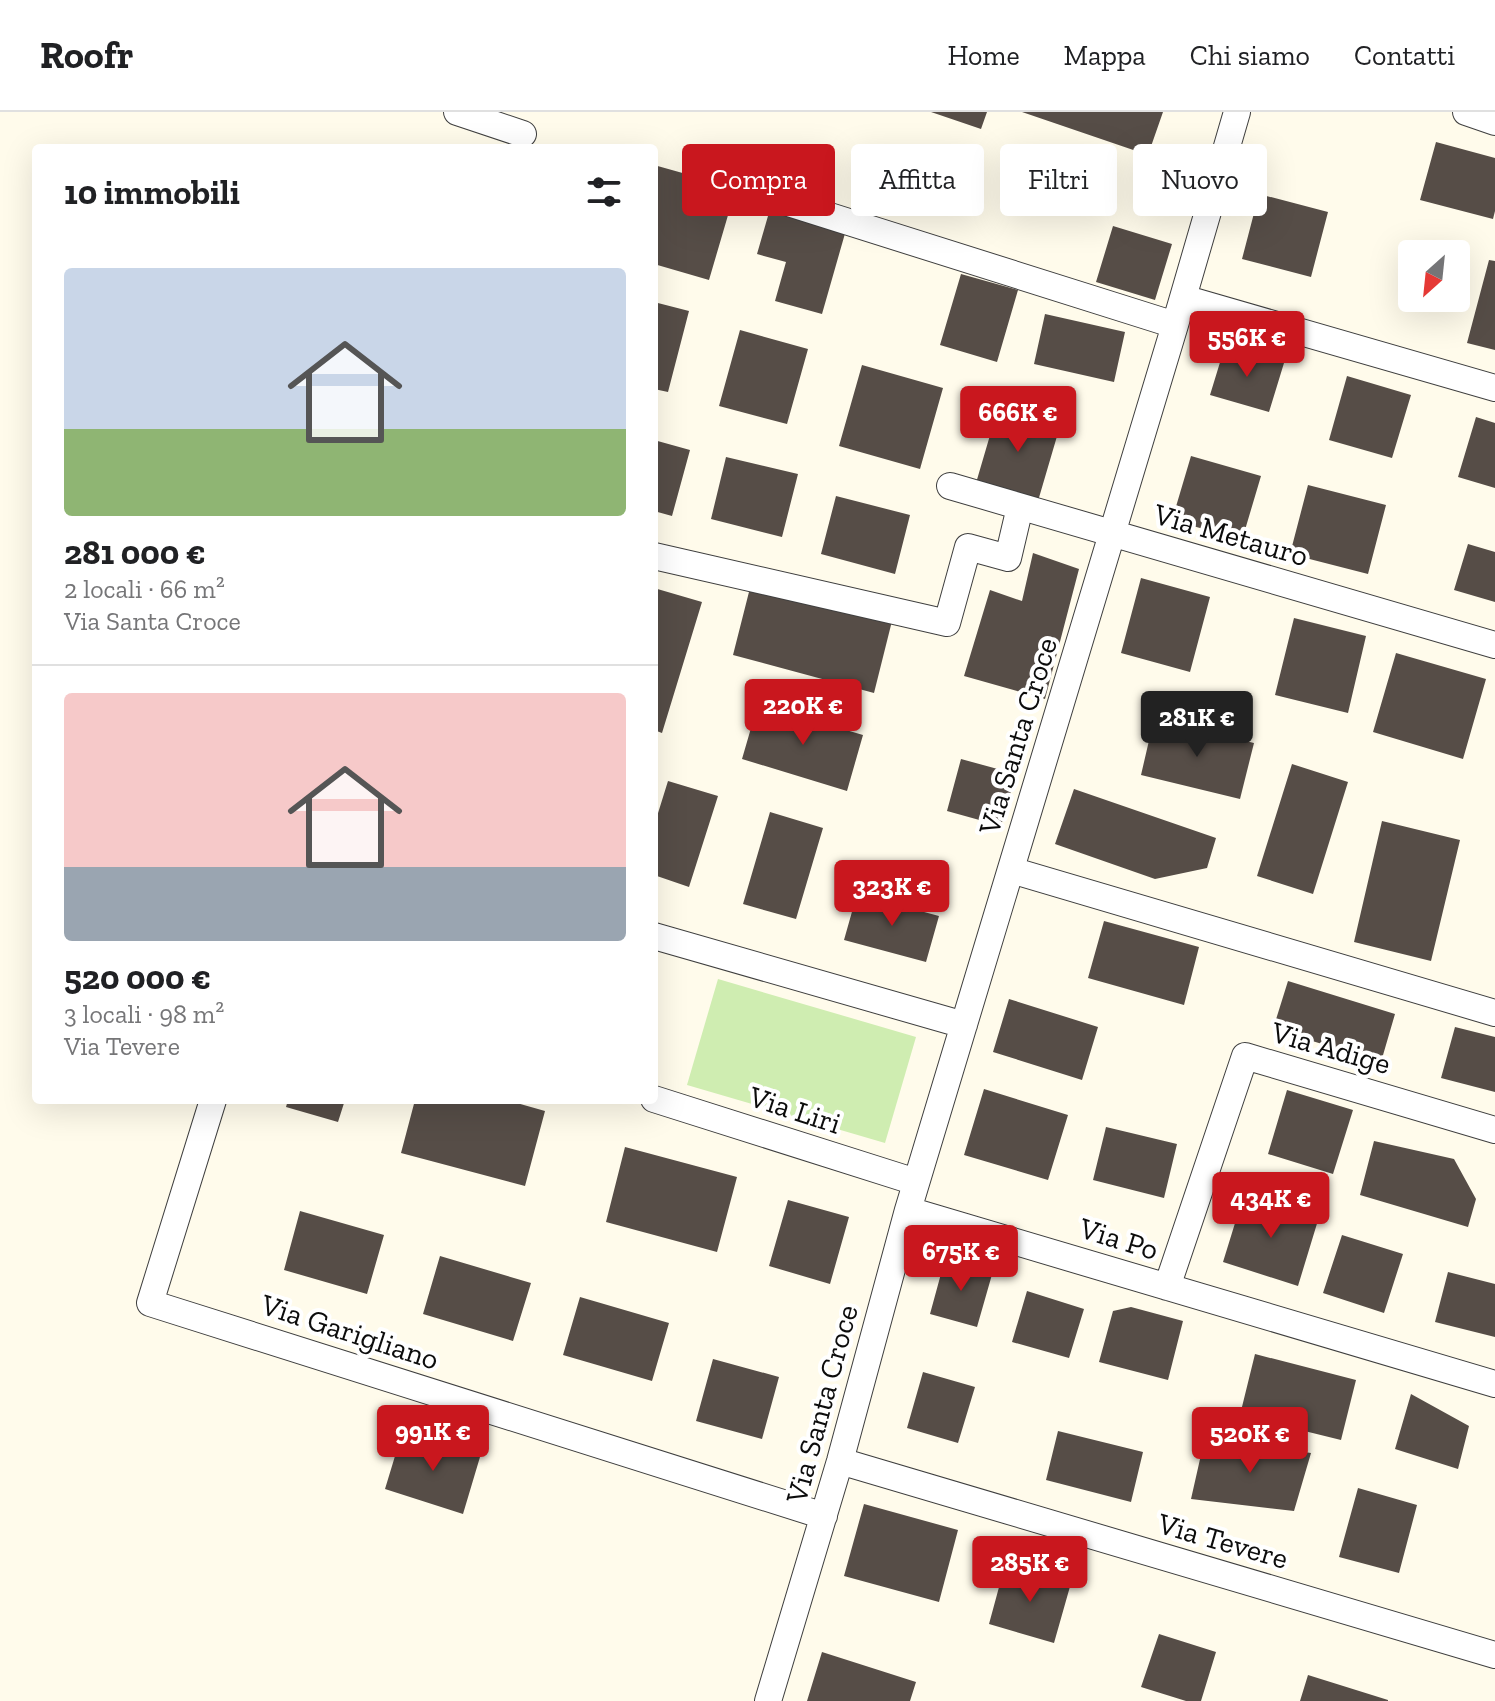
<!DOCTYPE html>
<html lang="it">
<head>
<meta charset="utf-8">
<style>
  :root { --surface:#fff; --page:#f6f6f6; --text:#202124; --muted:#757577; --line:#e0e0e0; --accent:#c9171e }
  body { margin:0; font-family:"Zilla Slab",serif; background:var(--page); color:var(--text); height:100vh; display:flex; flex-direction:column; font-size:30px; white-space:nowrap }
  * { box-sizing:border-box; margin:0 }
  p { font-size:26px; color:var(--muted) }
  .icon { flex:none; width:44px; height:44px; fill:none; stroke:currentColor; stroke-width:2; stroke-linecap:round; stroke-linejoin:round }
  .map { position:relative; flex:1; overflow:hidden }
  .details { position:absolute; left:32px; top:32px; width:626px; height:960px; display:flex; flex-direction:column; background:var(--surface); border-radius:8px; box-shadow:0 8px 32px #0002 }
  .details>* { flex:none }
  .banner { position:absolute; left:682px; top:32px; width:692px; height:72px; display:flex; gap:16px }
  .needle { width:52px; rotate:207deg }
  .controls { position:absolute; left:1398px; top:128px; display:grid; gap:16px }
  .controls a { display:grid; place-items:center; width:72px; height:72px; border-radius:8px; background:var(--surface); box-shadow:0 8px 32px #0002; font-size:40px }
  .price { position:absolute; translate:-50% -68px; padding:0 18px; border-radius:8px; background:var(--accent); color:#fff; font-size:26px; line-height:52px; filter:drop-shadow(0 2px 4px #0008) }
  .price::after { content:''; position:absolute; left:50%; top:48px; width:24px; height:18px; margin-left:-12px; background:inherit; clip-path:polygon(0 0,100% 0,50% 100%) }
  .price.active { background:#222; color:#fff }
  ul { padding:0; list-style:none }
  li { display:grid; align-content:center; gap:16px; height:424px; padding:0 32px }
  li+li { border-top:2px solid var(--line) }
  li span { display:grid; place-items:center; height:248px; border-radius:8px; color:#555 }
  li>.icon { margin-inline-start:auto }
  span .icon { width:144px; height:144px; fill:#fffc; stroke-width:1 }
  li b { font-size:34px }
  h2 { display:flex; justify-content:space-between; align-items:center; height:96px; padding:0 32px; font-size:34px }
  .chip { padding:0 28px; border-radius:8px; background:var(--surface); box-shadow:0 8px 32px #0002; font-size:28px; line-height:72px }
  .chip.active { background:var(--accent); color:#fff }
  header { display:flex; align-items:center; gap:48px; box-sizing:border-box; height:112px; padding:0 40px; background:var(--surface); border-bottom:2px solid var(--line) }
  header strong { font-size:38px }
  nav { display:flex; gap:44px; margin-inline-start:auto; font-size:28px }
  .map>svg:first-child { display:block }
  .green { fill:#cfedb1 }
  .building { fill:#564d47 }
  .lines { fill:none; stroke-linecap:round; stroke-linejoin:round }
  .street-casing { stroke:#3f3f3f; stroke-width:28 }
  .street { stroke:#fff; stroke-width:26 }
  .labels { text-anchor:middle; stroke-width:8; stroke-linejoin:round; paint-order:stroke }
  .street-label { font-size:30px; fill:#0c0c0c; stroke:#fff }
</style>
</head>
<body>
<header>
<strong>Roofr</strong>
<nav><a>Home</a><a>Mappa</a><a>Chi siamo</a><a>Contatti</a></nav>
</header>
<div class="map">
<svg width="1495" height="1589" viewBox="0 0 1495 1589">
  <rect width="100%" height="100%" fill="#fffbeb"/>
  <path class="green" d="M718,867L916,925L885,1031L687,973Z"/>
  <path class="building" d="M931,0H987L981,17Z
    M1022,0H1163L1148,43Z
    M1436,30L1495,46V99L1493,107L1420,88Z
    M654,53L736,76L709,168L654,152Z
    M1259,82L1328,100L1311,165L1242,147Z
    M770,97L846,118L822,202L775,189L786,150L757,142Z
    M1113,114L1172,132L1155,188L1096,170Z
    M1489,148L1495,149V238L1467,231Z
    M961,162L1018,178L997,250L940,233Z
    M654,190L689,199L668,280L654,277Z
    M1045,202L1125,220L1114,270L1034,252Z
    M740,218L808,237L787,312L719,294Z
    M1225,234L1284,251L1269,300L1210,283Z
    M862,253L943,276L920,357L839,334Z
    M1347,264L1411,283L1392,346L1329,328Z
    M998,296L1060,314L1038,389L976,371Z
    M1476,305L1495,311V376L1458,365Z
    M654,328L690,338L672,404L654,399Z
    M1191,344L1261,364L1242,428L1172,408Z
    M726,345L798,362L782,425L711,407Z
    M1308,373L1386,393L1368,462L1290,442Z
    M836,384L910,403L895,462L821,442Z
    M1468,432L1495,440V490L1454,478Z
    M1033,441L1079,457L1045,587L964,564L990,478L1022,489Z
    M1141,466L1210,485L1190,560L1121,541Z
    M751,472L892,509L874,581L733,543Z
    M654,476L702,490L662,621L654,618Z
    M1294,506L1366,524L1348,601L1275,583Z
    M1396,541L1486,567L1463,647L1373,620Z
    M758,592L863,623L847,679L742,647Z
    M1154,607L1254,631L1240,687L1141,663Z
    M961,647L1016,662L1001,714L947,699Z
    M1292,652L1348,670L1313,782L1257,764Z
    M668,669L718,684L689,775L654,763V714Z
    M1074,677L1216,726L1207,756L1155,767L1055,732Z
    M770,700L823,716L796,807L743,792Z
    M1382,709L1460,728L1431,849L1354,830Z
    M857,782L939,804L926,850L844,828Z
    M1104,809L1199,835L1184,893L1088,866Z
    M1288,869L1395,902L1381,950L1273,917Z
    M1009,887L1098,915L1082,968L993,940Z
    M1455,915L1495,925V980L1441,966Z
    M984,977L1068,1003L1048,1068L964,1043Z
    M1287,978L1353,998L1333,1062L1268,1042Z
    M288,988H345L338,1010L286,995Z
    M415,988H506L545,999L525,1074L401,1041Z
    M1106,1015L1177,1032L1164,1086L1093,1068Z
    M1374,1029L1454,1047L1476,1087L1468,1115L1360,1083Z
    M625,1035L737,1065L717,1140L606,1110Z
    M1244,1082L1319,1105L1298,1174L1223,1150Z
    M788,1088L849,1105L830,1172L769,1154Z
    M300,1099L384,1123L367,1182L284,1158Z
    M1342,1123L1403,1142L1384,1201L1323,1181Z
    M440,1144L531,1171L513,1229L423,1202Z
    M945,1147L993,1159L977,1215L930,1202Z
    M1448,1160L1495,1172V1225L1435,1210Z
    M1027,1179L1084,1197L1069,1246L1012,1230Z
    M580,1185L669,1211L652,1269L563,1243Z
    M1131,1195L1183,1209L1168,1268L1099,1250L1113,1199Z
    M1255,1242L1356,1268L1341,1328L1240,1303Z
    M713,1247L779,1265L762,1327L696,1309Z
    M923,1260L975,1275L958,1331L907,1316Z
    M1411,1282L1469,1314L1458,1357L1395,1337Z
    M1058,1319L1143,1340L1131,1390L1046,1368Z
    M402,1321L480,1345L463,1402L385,1377Z
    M1205,1325L1311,1341L1294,1399L1191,1387Z
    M1358,1376L1417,1393L1399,1461L1339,1445Z
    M864,1392L958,1418L939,1490L844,1464Z
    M1005,1453L1071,1471L1054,1531L989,1512Z
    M1159,1522L1216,1540L1201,1589H1186L1141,1575Z
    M822,1540L916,1570L910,1589H807Z
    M1308,1563L1388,1588V1589H1300Z"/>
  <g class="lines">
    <defs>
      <path id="street" d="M457,0L523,22
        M1466,0L1495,10
        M760,82L1175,213
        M1183,186L1495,276
        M950,374L1495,533
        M654,444L947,511L968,435L1008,446L1020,395
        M1011,758L1495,901
        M654,824L964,913
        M654,987L916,1070
        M213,988L150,1191L824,1404
        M908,1098L1495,1272
        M1167,1175L1245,944L1495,1018
        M840,1349L1495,1543
        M768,1589L840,1349L908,1098L1175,213L1237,0"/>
    </defs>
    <use href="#street" class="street-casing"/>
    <use href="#street" class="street"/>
  </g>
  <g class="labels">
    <g class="street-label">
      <text transform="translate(1231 423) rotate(16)" y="10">Via Metauro</text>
      <text transform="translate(1018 624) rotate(-73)" y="10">Via Santa Croce</text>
      <text transform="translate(1331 936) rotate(16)" y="10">Via Adige</text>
      <text transform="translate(795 998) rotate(18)" y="10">Via Liri</text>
      <text transform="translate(1119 1127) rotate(17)" y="10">Via Po</text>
      <text transform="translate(350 1220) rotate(18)" y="10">Via Garigliano</text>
      <text transform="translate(822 1292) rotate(-75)" y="10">Via Santa Croce</text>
      <text transform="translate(1223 1429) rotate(16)" y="10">Via Tevere</text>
    </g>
  </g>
</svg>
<div class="controls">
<a><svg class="needle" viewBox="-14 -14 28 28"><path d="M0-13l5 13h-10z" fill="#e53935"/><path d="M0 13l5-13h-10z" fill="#757577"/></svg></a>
</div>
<b class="price" style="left:1247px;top:267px">556K €</b>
<b class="price" style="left:1018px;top:342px">666K €</b>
<b class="price" style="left:803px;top:635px">220K €</b>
<b class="price active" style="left:1197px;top:647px">281K €</b>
<b class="price" style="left:892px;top:816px">323K €</b>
<b class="price" style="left:1271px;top:1128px">434K €</b>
<b class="price" style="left:961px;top:1181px">675K €</b>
<b class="price" style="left:433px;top:1361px">991K €</b>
<b class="price" style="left:1250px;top:1363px">520K €</b>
<b class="price" style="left:1030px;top:1492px">285K €</b>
<div class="banner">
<a class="chip active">Compra</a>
<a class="chip">Affitta</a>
<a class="chip">Filtri</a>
<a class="chip">Nuovo</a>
</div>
<section class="details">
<h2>10 immobili<svg class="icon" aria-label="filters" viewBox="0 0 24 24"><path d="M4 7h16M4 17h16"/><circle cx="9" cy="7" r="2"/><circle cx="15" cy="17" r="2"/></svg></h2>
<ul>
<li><span style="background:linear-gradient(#c9d6e8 65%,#8fb573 0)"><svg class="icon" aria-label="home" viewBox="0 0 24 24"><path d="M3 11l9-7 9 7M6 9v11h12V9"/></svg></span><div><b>281 000 €</b><p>2 locali · 66 m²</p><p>Via Santa Croce</p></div></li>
<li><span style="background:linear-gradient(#f6c9c9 70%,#9aa5b1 0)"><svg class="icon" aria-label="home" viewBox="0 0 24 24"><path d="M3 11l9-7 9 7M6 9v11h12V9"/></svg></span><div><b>520 000 €</b><p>3 locali · 98 m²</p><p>Via Tevere</p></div></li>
</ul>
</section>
</div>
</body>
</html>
